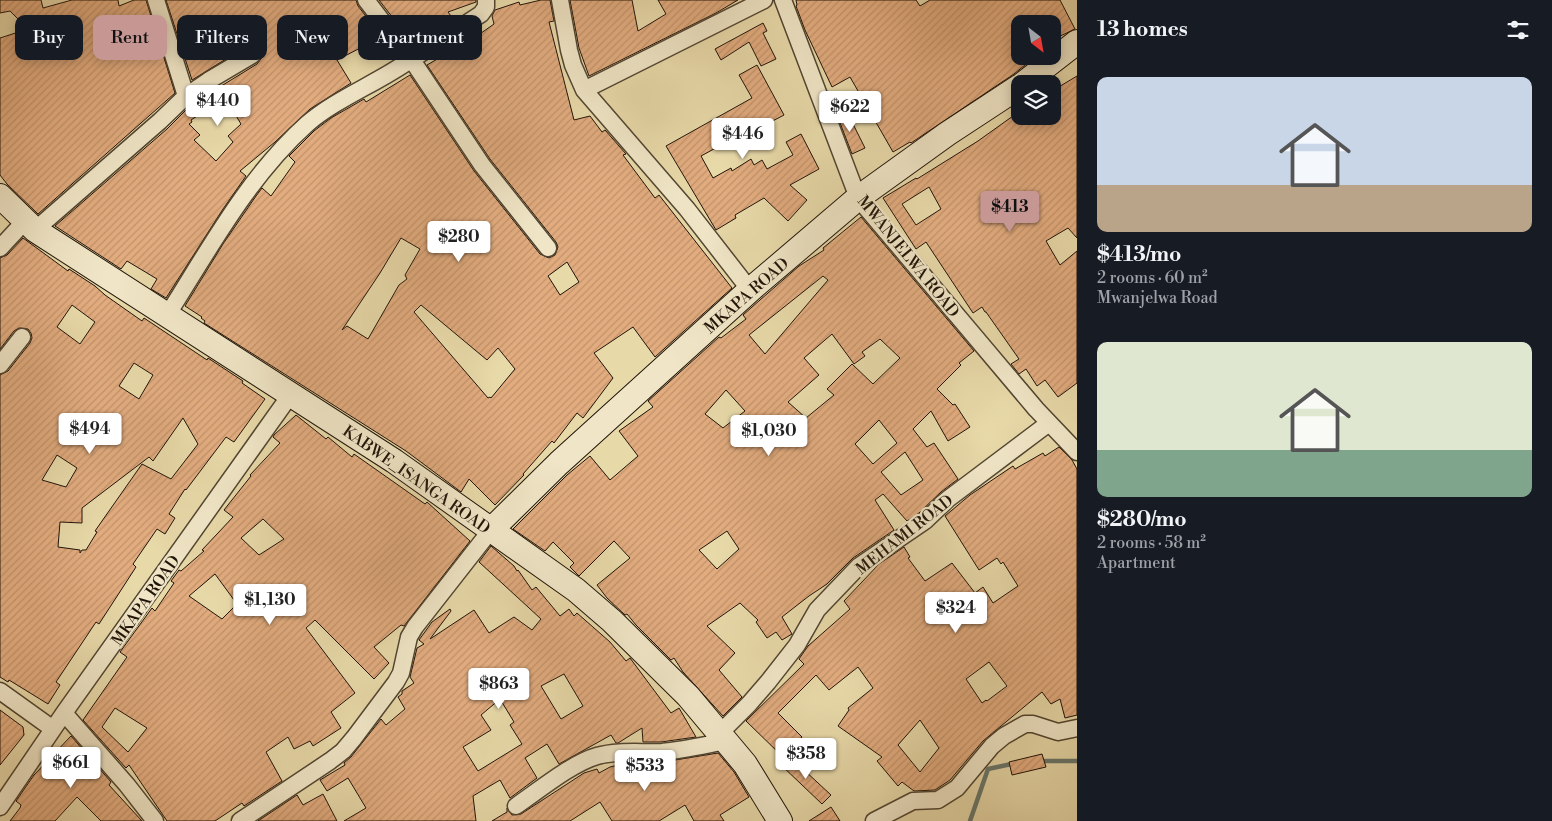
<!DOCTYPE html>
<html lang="en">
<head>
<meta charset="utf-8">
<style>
  :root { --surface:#171b24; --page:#242831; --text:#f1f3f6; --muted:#9ea1a6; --accent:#c59692 }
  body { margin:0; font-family:"Libre Bodoni",serif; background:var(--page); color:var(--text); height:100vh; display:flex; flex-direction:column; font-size:19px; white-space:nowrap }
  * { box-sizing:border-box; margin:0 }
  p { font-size:16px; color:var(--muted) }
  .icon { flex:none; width:28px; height:28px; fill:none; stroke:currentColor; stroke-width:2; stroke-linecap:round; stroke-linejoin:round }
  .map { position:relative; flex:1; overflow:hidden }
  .drawer { display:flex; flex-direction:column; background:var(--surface); width:475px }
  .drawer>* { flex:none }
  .top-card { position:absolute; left:15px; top:15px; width:475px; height:45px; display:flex; gap:10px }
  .needle { width:32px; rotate:149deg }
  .buttons { position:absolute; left:1011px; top:15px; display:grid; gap:10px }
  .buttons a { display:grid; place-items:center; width:50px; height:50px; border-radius:10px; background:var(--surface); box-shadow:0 2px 12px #0003; font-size:25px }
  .price { position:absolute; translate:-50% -42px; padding:0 11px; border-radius:5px; background:#fff; color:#222; font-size:16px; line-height:32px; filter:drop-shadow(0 1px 2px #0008) }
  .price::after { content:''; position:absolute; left:50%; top:30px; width:15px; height:11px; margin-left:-8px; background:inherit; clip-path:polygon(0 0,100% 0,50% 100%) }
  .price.current { background:var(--accent); color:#111 }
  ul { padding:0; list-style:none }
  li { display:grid; align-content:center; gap:10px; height:265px; padding:0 20px }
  li span { display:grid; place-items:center; height:155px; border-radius:10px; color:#555 }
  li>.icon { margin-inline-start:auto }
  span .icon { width:90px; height:90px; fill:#fffc; stroke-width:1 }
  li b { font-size:21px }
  h2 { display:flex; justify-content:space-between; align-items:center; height:60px; padding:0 20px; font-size:21px }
  .pill { padding:0 18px; border-radius:10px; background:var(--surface); box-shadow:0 2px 12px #0003; font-size:18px; line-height:45px }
  .pill.current { background:var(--accent); color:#111 }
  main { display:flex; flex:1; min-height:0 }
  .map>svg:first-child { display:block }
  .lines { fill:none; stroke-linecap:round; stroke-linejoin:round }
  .stream { stroke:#68776c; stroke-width:4.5 }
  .building { fill:url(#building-hatch); stroke:#201409; fill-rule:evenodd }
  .street-casing { stroke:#524531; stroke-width:19 }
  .secondary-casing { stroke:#201409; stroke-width:26 }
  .street { stroke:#f0e6c7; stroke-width:16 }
  .secondary { stroke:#f0e6c7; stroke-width:24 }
  .labels { text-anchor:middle; stroke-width:4.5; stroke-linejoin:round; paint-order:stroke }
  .street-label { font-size:16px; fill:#201409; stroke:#f0e6c7 }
</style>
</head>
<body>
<main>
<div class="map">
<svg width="1077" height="821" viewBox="0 0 1077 821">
  <defs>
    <pattern id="building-hatch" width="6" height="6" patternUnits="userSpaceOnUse" patternTransform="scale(1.25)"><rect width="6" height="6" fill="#e2ac7f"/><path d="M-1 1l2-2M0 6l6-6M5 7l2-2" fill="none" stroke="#c2936c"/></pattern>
  </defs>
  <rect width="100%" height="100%" fill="#e8d9a9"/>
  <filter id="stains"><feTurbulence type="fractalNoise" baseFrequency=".004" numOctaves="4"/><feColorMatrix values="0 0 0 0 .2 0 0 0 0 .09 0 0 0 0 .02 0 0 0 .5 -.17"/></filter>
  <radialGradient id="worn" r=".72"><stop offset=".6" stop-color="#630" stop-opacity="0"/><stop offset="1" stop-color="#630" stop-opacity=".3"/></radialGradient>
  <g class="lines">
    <path class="stream" d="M1038,761H1077
      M970,821L988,769L1016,763"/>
  </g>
  <path class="building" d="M0,0H41L43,8L72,0H118L119,6L134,0H146L175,93L38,214L7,184L0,175V38L28,29L10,11L0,13Z
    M166,0H356L358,6L379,33L366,41L368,44L337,60L351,83L310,109L275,142L240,171L246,176L223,209L166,298L151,289L157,279L127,261L121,269L55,226L167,129L192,104L257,64L261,59L262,54L260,50L252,45L247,46L192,80ZM220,101L224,106L229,104L241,124L228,136L233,142L216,161L194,140L200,135L189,124L192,122L191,120Z
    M379,0H476V2L448,12L454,20L429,36L418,21L403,31Z
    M541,0H550L554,21L549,22L574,120L590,116L602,132L605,130L626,154L623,155L655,198L659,195L732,288L655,357L633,327L594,353L613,378L583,418L577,413L554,443L552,441L523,474L524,475L495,505L469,479L461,492L406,451L204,323L205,321L201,318L202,317L185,306L223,244L256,196L262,188L271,196L295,162L289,156L314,131L331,118L364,99L366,102L410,75L474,171L540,254L549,258L555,255L558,247L556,242L490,159L427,65L446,54L447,57L494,24L492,16L495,10L519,2L520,5ZM401,238L420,249L405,275L407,279L399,285L368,339L347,326L342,330L380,273ZM567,262L579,282L560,295L548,276ZM421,305L487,360L498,348L515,369L491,398L490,397L488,398L414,312Z
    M570,0H632L638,31L666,14L658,0H738L716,13L589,76L579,48Z
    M796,0H916L920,6L930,0H1060L1075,29L1052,40V24H1020L1019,56H1036L1014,74L911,143L910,142L893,152L850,77L832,87L805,30L796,6L797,5Z
    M763,23L767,31L763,33L776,59L761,66L749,42L721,60L715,49Z
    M757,65L784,115L767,124L765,121L701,156L713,178L731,168L732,171L751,159L754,165L762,160L767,169L793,155L786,142L801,134L819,169L790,185L807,200L788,221L764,198L735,215L736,218L716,230L666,146L752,98L739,75Z
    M1077,76V238L1068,228L1046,241L1060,265L1077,251V383L1058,397L1045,380L1037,386L1026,369L1019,374L1011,364L1019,359L986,312H985L982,307L973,313L926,242L916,249L883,198L916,178L917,179L978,141L1020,111V116H1052V91ZM929,187L941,209L916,225L902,204Z
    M846,110L865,148L852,154L837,115Z
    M861,217L974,351L959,363L961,365L937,389L953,405L955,404L970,427L948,441L931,411L913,429L927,447L934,443L958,479L941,492L919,513L907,521L883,494L875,500L894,530L853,558L827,584L809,596L782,617L792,634L782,640L776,632L767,638L756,622L758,620L740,603L707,626L735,653L719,670L742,697L723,716L683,672L674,658L671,660L636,625L627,614L625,615L607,598L597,585L630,558L614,541L579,576L570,567L574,563L553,542L545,551L513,529L567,475L590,456L610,480L638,456L619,431L653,407L648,401L719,337L721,338L746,319L743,315L760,300L799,266L824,250L823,248ZM823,276L828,280L765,354L749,335ZM832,334L854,364L865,356L862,352L880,339L900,358L873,384L852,364L827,389L834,395L806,418L788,402L819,375L804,358ZM726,390L745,411L723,428L705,414ZM879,420L897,443L873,464L855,444ZM905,452L923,480L901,495L881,472ZM727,531L739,549L717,569L699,550Z
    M23,238L68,271L69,269L95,286L105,295L142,321L144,318L207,360L208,358L243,381L242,383L265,399L234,442L226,437L186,490L185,489L169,514L175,518L165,534L157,529L133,564L136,567L99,624L96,622L56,682L60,685L48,704L9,680L8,682L0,677V375L8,371L30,343L32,338L31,333L28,329L19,328L14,331L0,349V258L7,255ZM72,305L95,322L80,344L57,327ZM134,363L153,375L139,399L119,386ZM183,418L198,444L171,479L142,464L95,531L97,532L86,550H82L80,553V550L58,547L60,522L82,523V508L149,457L153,461ZM57,455L77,468L66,487L42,480Z
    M296,415L326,439L328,437L352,457L354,454L425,504L427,502L470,541L404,626L401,625L374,647L389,663L374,679L315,620L306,628L355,693L331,712L341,728L313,746L310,741L294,749L288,737L266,752L282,781L244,806L242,803L215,821H167L129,765L126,768L83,720L127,657L120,652L152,608L155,611L174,583L171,581L179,570L181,571L204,551L202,550L233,517L224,510L251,476L250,475L280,443L273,437L274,435ZM263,519L284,539L259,555L241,538ZM215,574L237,604L222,619L189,596ZM115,708L147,728L128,752L102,727Z
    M1059,447L1072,460L1077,469V715L1065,718L1060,699L1051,704L1042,692L983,741L950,780L935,790L914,791L902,782L898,786L877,761L882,757L838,726L849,710L848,708L873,688L858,667L829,690L816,675L778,713L802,737L783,757L746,721L804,664L799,659L808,646L850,609L844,601L879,564L904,547L910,557L908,558L925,581L952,563L975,593L983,587L993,603L1018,586L1003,562L1001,564L997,558L979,570L945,516L970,495L1013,466L1015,469L1043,453L1045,456ZM989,662L1007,686L987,701L986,700L982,703L966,679ZM920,720L939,748L920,772L898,745Z
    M491,546L514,566L517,571L518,570L532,590L536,587L560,616L569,609L574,616L577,613L610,642L626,661L630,658L671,713L679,708L696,737L661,742H643L642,728L618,743H616L611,735L559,764L547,744L525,758L537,778L510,798L500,780L473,796L476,821H344L366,808L348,778L327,791L320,780L345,765L344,763L351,757L381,719L386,725L405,709L398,697L402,694V691L414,683L410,677L417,648L424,644L419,640L432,622L450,609L451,611L430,639L474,610L489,633L514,617L532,630L541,619L479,562ZM564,674L583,706L561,719L541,686ZM500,699L514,722L510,725L522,744L478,771L463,747L491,730L481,715Z
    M0,710L23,727L24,735L0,765Z
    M71,736L111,782L109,785L142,821H101L77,797L55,821H10L20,808L21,805L16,801L34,775Z
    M718,753L734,772L749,797L720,815L724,821H694L685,805L659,821H612L600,802L570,821H492L507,812V808L512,815L521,814L584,773L597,769L599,773L610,767L631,762H663Z
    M1042,754L1046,767L1012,775L1009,762Z
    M790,757L831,795L822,804L781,765Z
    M323,794L337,821H258L297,795L303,805Z
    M831,807L840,821H809Z"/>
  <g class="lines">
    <defs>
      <path id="street" d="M156,0L186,96
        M366,0L412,60L482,165L548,248
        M560,0L569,50L573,65L584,90L687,209L750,290
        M783,0L858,198L1036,409L1077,452
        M584,90L764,0
        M35,230L160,121L186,96L208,81L252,55
        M0,248L25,221
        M168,314C210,248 248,177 307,124C330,104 361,90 388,74C420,55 450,34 481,14L486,7V0
        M0,365L22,337
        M0,691L53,729
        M64,713L127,785L155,821
        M720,733L749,704L768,682L797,645L817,610L859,566L925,521L948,499L1049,423
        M516,806C538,791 572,763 597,756C618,750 641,753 662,752C684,750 705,745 727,741
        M0,807L64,713L291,394
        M240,821L330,761L343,751L354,738L396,682L401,673L409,637L415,627L491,530
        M874,821L913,801L938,800L957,788L992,746L1004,736L1025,724H1033L1058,732L1077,728"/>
      <path id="secondary" d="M1023,84L1077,42
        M0,196L35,230L394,461L576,590L612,621L688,696L745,764L780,821
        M491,530L559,463L750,290L858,198L947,134L1020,86"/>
    </defs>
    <use href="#street" class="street-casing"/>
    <use href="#secondary" class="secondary-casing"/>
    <use href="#street" class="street"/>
    <use href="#secondary" class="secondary"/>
  </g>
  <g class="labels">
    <g class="street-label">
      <text transform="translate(909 256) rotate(51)" y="6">MWANJELWA ROAD</text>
      <text transform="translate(746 295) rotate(-41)" y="6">MKAPA ROAD</text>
      <text transform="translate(417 479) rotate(35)" y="6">KABWE_ISANGA ROAD</text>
      <text transform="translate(904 534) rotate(-38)" y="6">MEHAMI ROAD</text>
      <text transform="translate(145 600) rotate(-55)" y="6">MKAPA ROAD</text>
    </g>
  </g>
  <rect width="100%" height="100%" filter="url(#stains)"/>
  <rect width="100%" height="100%" fill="url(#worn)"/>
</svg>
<div class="buttons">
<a><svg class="needle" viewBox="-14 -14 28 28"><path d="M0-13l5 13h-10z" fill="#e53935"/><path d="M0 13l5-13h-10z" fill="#9ea1a6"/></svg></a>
<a><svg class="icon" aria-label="layers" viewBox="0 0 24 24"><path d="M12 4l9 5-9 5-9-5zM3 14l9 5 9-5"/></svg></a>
</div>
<b class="price" style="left:218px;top:127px">$440</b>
<b class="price" style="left:850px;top:133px">$622</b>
<b class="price" style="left:743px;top:160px">$446</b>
<b class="price current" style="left:1010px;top:233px">$413</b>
<b class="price" style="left:459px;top:263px">$280</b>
<b class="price" style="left:90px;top:455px">$494</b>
<b class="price" style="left:769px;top:457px">$1,030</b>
<b class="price" style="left:270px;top:626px">$1,130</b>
<b class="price" style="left:956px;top:634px">$324</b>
<b class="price" style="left:499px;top:710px">$863</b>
<b class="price" style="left:806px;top:780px">$358</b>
<b class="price" style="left:71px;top:789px">$661</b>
<b class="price" style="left:645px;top:792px">$533</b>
<div class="top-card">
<a class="pill">Buy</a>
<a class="pill current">Rent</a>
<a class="pill">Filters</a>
<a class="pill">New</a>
<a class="pill">Apartment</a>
</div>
</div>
<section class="drawer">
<h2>13 homes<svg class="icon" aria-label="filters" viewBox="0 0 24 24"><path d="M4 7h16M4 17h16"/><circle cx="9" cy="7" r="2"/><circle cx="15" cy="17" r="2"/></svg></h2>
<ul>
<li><span style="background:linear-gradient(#c9d6e8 70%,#b9a48a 0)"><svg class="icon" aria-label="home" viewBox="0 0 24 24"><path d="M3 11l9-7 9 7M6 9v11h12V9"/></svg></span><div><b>$413/mo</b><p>2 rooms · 60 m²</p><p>Mwanjelwa Road</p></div></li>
<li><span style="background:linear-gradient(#dfe7d0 70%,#7fa58c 0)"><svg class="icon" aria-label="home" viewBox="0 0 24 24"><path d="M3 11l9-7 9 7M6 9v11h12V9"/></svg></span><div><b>$280/mo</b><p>2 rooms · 58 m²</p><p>Apartment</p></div></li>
</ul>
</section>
</main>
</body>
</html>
